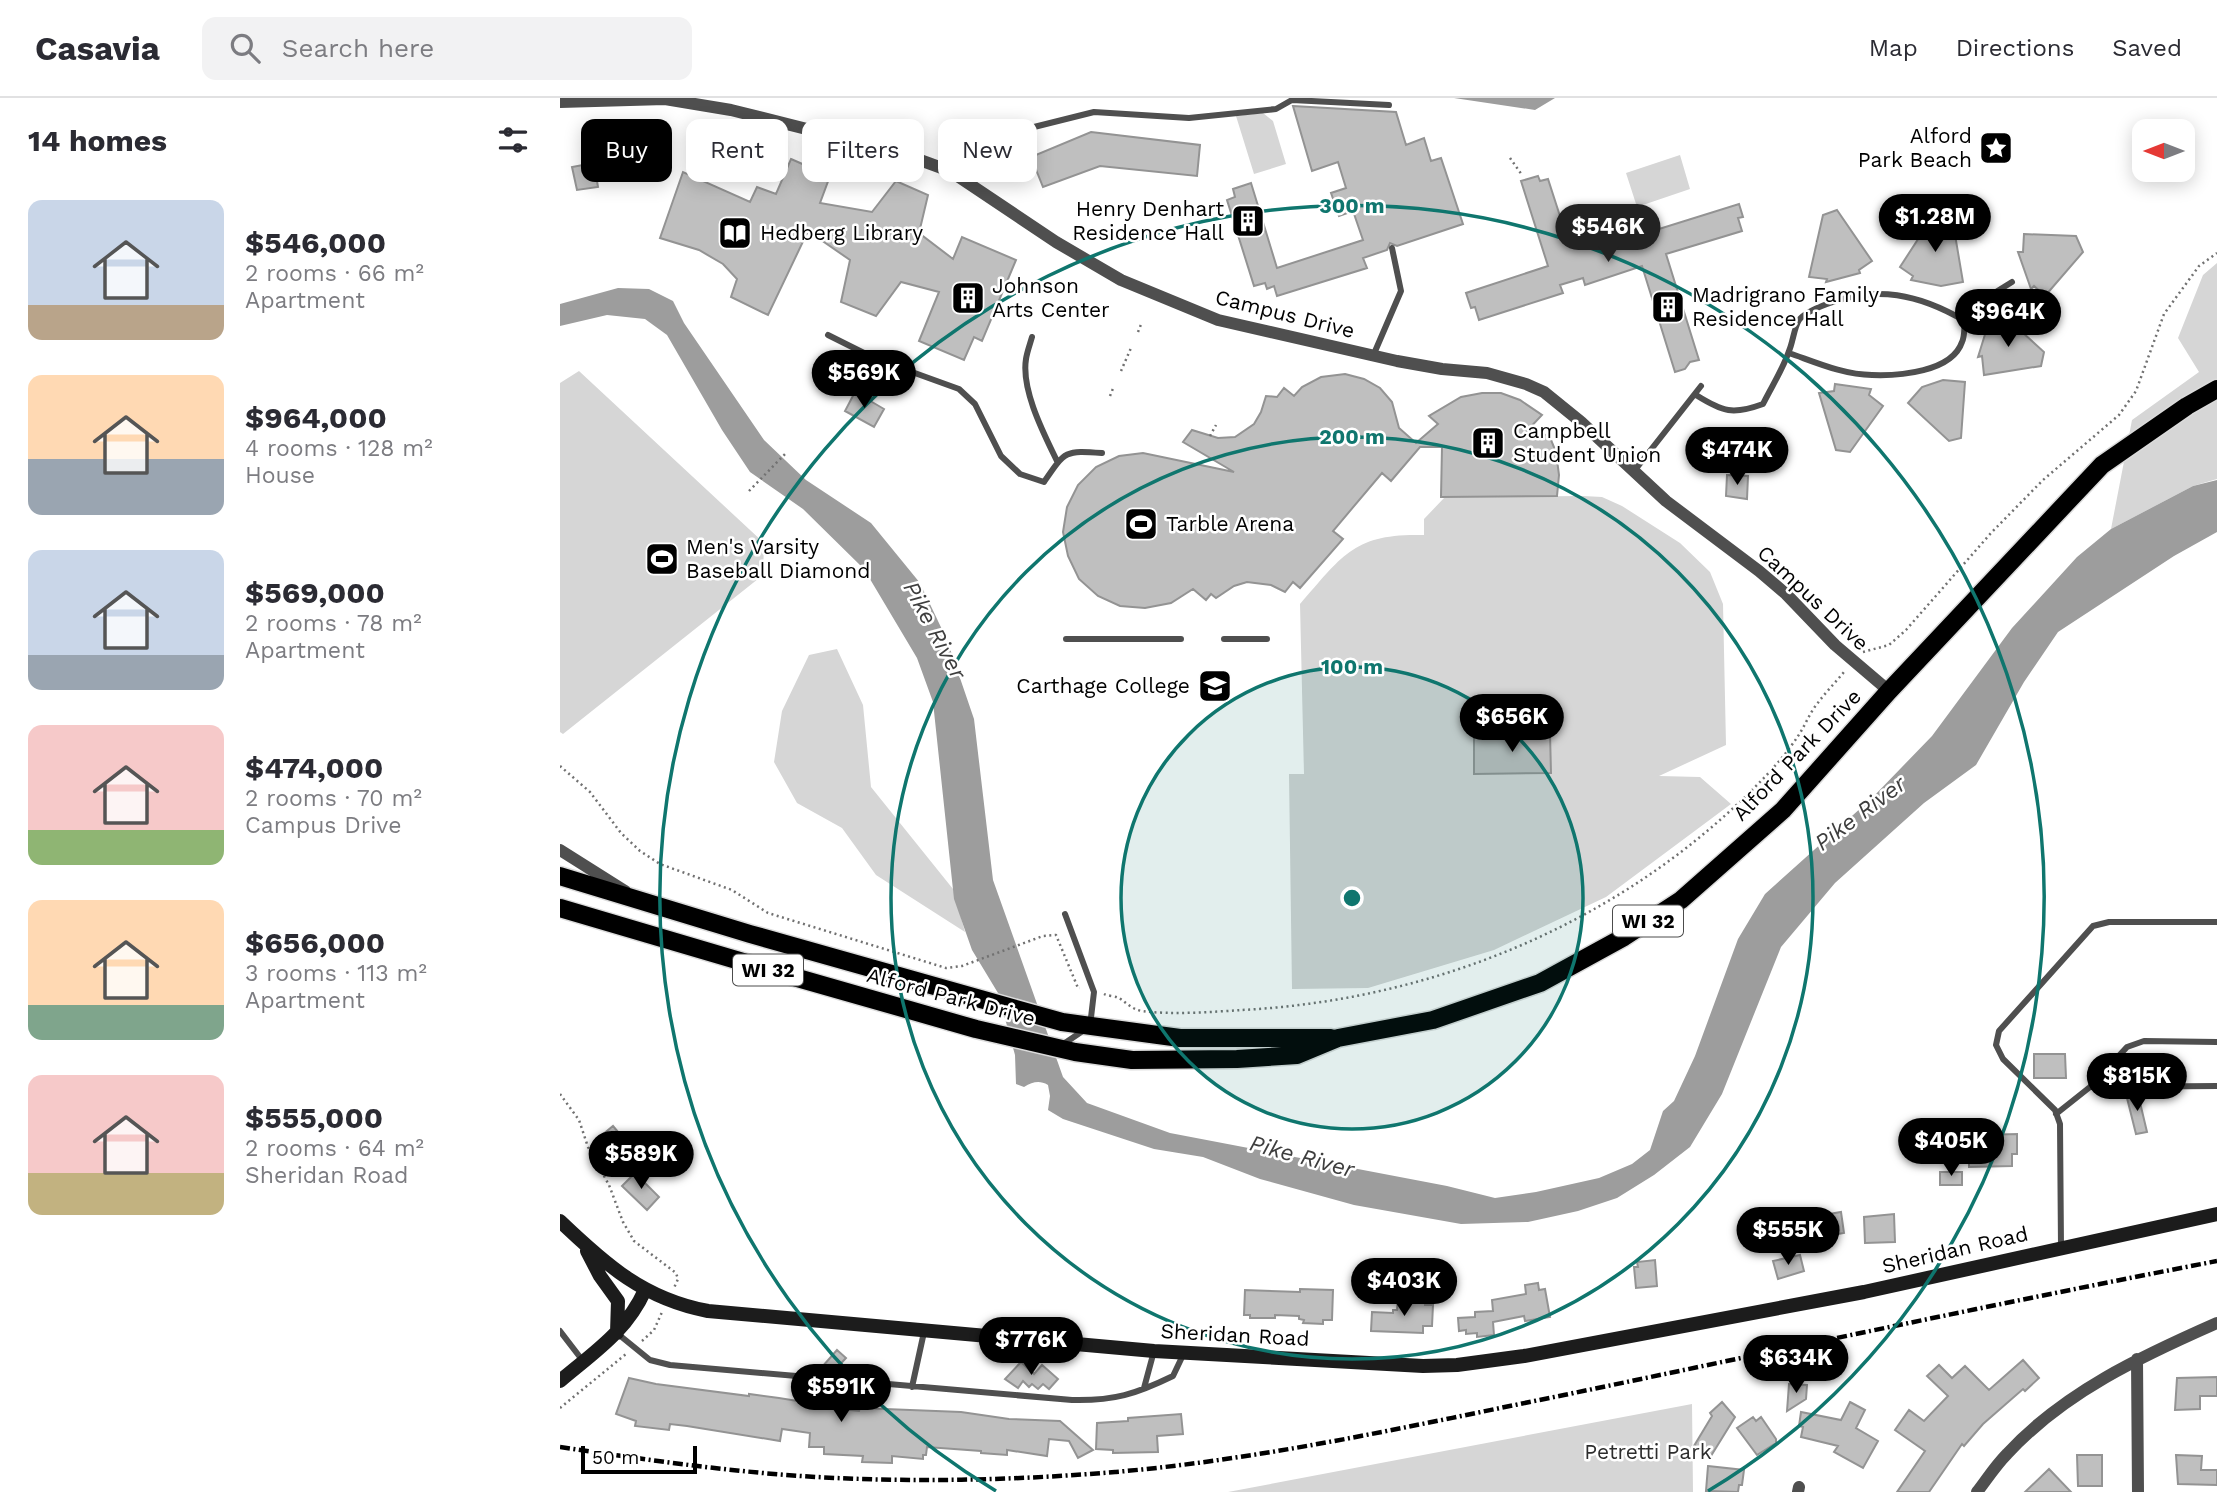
<!DOCTYPE html>
<html lang="en">
<head>
<meta charset="utf-8">
<style>
  :root { --surface:#fff; --page:#f2f2f3; --text:#2b2b33; --muted:#7c7c81; --line:#e1e1e2; --accent:#000 }
  body { margin:0; font-family:"Work Sans",sans-serif; background:var(--page); color:var(--text); height:100vh; display:flex; flex-direction:column; font-size:26px; white-space:nowrap }
  * { box-sizing:border-box; margin:0 }
  p { font-size:23px; color:var(--muted) }
  .icon { flex:none; width:38px; height:38px; fill:none; stroke:currentColor; stroke-width:2; stroke-linecap:round; stroke-linejoin:round }
  .map { position:relative; flex:1; overflow:hidden }
  .side { display:flex; flex-direction:column; background:var(--surface); width:560px }
  .side>* { flex:none }
  .banner { position:absolute; left:21px; top:21px; width:665px; height:63px; display:flex; gap:14px }
  .needle { width:46px; rotate:270deg }
  .buttons { position:absolute; left:1572px; top:21px; display:grid; gap:14px }
  .buttons a { display:grid; place-items:center; width:63px; height:63px; border-radius:14px; background:var(--surface); box-shadow:0 4px 18px #0003; font-size:35px }
  .scale { position:absolute; left:21px; bottom:18px; width:116px; box-sizing:border-box; padding-left:7px; border:4px solid #000; border-top:0; font-size:19px; line-height:24px; white-space:nowrap; color:#000; -webkit-text-stroke:5px #fff; paint-order:stroke }
  .price { position:absolute; translate:-50% -60px; padding:0 16px; border-radius:24px; background:var(--accent); color:#fff; font-size:23px; line-height:46px; filter:drop-shadow(0 2px 4px #0008) }
  .price::after { content:''; position:absolute; left:50%; top:42px; width:21px; height:16px; margin-left:-10px; background:inherit; clip-path:polygon(0 0,100% 0,50% 100%) }
  .price.active { background:#222; color:#fff }
  ul { padding:0; list-style:none }
  li { display:flex; align-items:center; gap:21px; height:175px; padding:0 28px }
  li span { display:grid; place-items:center; flex:none; width:196px; height:140px; border-radius:14px; color:#555 }
  li>.icon { margin-inline-start:auto }
  span .icon { width:84px; height:84px; fill:#fffc; stroke-width:1 }
  li b { font-size:30px }
  h2 { display:flex; justify-content:space-between; align-items:center; height:84px; padding:0 28px; font-size:30px }
  .chip { padding:0 24px; border-radius:14px; background:var(--surface); box-shadow:0 4px 18px #0003; font-size:24px; line-height:63px }
  .chip.active { background:var(--accent); color:#fff }
  header { display:flex; align-items:center; gap:42px; box-sizing:border-box; height:98px; padding:0 35px; background:var(--surface); border-bottom:2px solid var(--line) }
  header strong { font-size:33px }
  nav { display:flex; gap:38px; margin-inline-start:auto; font-size:24px }
  .search { width:490px; height:63px; background:var(--page); display:flex; align-items:center; gap:18px; box-sizing:border-box; padding:0 24px; border-radius:14px; color:var(--muted); font-size:26px }
  main { display:flex; flex:1; min-height:0 }
  .map>svg:first-child { display:block }
  .green { fill:#d6d6d6 }
  .water { fill:#9d9d9d }
  .building { fill:#bfbfbf; stroke:#939393; stroke-width:2 }
  .lines { fill:none; stroke-linecap:round; stroke-linejoin:round }
  .primary-casing { stroke:#dbdbdb; stroke-width:21 }
  .path { stroke:#717171; stroke-width:2.5; stroke-dasharray:2 3.5; stroke-linecap:butt }
  .lane { stroke:#4f4f4f; stroke-width:6 }
  .street { stroke:#4f4f4f; stroke-width:12 }
  .secondary { stroke:#1c1c1c; stroke-width:14 }
  .primary { stroke:#000; stroke-width:18 }
  .rail { stroke:#000; stroke-width:4.5; stroke-dasharray:10 3.5 2 3.5; stroke-linecap:butt }
  .ring { fill:none; stroke:#0f766e; stroke-width:3.5 }
  .labels { text-anchor:middle; stroke-width:5; stroke-linejoin:round; paint-order:stroke }
  .shield { fill:#fff; stroke:#4c4c4c; stroke-width:2 }
  .shield-label { font-size:19px; font-weight:bold; fill:#000 }
  .poi-label { font-size:21px; fill:#000; stroke:#fff; text-anchor:start }
  .street-label { font-size:21px; fill:#000; stroke:#fff }
  .park-label { font-size:21px; fill:#2d2d2d; stroke:#fff }
  .water-label { font-size:23px; font-style:italic; fill:#3e3e3e; stroke:#fff }
  .centre { fill:#0f766e; stroke:#fff; stroke-width:3.5 }
  .ring-label { font-size:21px; text-anchor:middle; font-weight:bold; fill:#0f766e; stroke:#fff; stroke-width:5; stroke-linejoin:round; paint-order:stroke }
</style>
</head>
<body>
<header>
<strong>Casavia</strong>
<div class="search"><svg class="icon" aria-label="search" viewBox="0 0 24 24"><circle cx="10" cy="10" r="6"/><path d="M15 15l6 6"/></svg>Search here</div>
<nav><a>Map</a><a>Directions</a><a>Saved</a></nav>
</header>
<main>
<section class="side">
<h2>14 homes<svg class="icon" aria-label="filters" viewBox="0 0 24 24"><path d="M4 7h16M4 17h16"/><circle cx="9" cy="7" r="2"/><circle cx="15" cy="17" r="2"/></svg></h2>
<ul>
<li><span style="background:linear-gradient(#c9d6e8 75%,#b9a48a 0)"><svg class="icon" aria-label="home" viewBox="0 0 24 24"><path d="M3 11l9-7 9 7M6 9v11h12V9"/></svg></span><div><b>$546,000</b><p>2 rooms · 66 m²</p><p>Apartment</p></div></li>
<li><span style="background:linear-gradient(#ffd9b3 60%,#9aa5b1 0)"><svg class="icon" aria-label="home" viewBox="0 0 24 24"><path d="M3 11l9-7 9 7M6 9v11h12V9"/></svg></span><div><b>$964,000</b><p>4 rooms · 128 m²</p><p>House</p></div></li>
<li><span style="background:linear-gradient(#c9d6e8 75%,#9aa5b1 0)"><svg class="icon" aria-label="home" viewBox="0 0 24 24"><path d="M3 11l9-7 9 7M6 9v11h12V9"/></svg></span><div><b>$569,000</b><p>2 rooms · 78 m²</p><p>Apartment</p></div></li>
<li><span style="background:linear-gradient(#f6c9c9 75%,#8fb573 0)"><svg class="icon" aria-label="home" viewBox="0 0 24 24"><path d="M3 11l9-7 9 7M6 9v11h12V9"/></svg></span><div><b>$474,000</b><p>2 rooms · 70 m²</p><p>Campus Drive</p></div></li>
<li><span style="background:linear-gradient(#ffd9b3 75%,#7fa58c 0)"><svg class="icon" aria-label="home" viewBox="0 0 24 24"><path d="M3 11l9-7 9 7M6 9v11h12V9"/></svg></span><div><b>$656,000</b><p>3 rooms · 113 m²</p><p>Apartment</p></div></li>
<li><span style="background:linear-gradient(#f6c9c9 70%,#c2b280 0)"><svg class="icon" aria-label="home" viewBox="0 0 24 24"><path d="M3 11l9-7 9 7M6 9v11h12V9"/></svg></span><div><b>$555,000</b><p>2 rooms · 64 m²</p><p>Sheridan Road</p></div></li>
</ul>
</section>
<div class="map">
<svg width="1657" height="1394" viewBox="0 0 1657 1394">
  <rect width="100%" height="100%" fill="#fff"/>
  <path class="green" d="M703,15L713,23L726,66L694,76L676,18Z
    M1120,57L1130,91L1077,109L1066,75Z
    M1657,165V381L1633,388L1551,431L1572,322L1639,274L1618,240L1643,177Z
    M19,273L204,445L203,477L3,636L0,634V285Z
    M1023,398L1042,399L1062,408L1120,445L1150,474L1163,506L1166,647L1099,678L1140,679L1171,706L1046,799L934,852L808,890L732,891L729,676H744L740,506C783,457 794,435 864,437V421L885,399Z
    M277,551L303,607L311,689L393,791L405,834L316,777L282,730L237,705L214,664L222,613L249,557Z
    M1132,1306L1133,1394H668Z"/>
  <path class="water" d="M894,0H995L975,12Z
    M58,190L89,191L113,203L124,225L204,342L246,382L311,425L360,485L387,542L414,621L433,782L503,979L527,1005L610,1035L887,1088L935,1100L976,1094L1039,1080L1072,1066L1090,1052L1103,1013L1114,1003L1135,958L1178,841L1205,796L1312,700L1372,638L1452,530L1517,459L1551,431L1633,388L1657,382V434L1614,458L1498,534L1464,584L1416,667L1364,705L1275,785L1221,849L1162,996L1130,1049L1094,1077L1057,1100L1018,1113L968,1124L901,1126L794,1107L700,1081L643,1059L594,1051L503,1021L488,1012L490,998L488,987C479,982 473,984 464,989L456,986L455,957L438,895L412,852L394,801L373,604L357,560L304,471L243,411L190,374L162,332L107,237L85,221L47,217L0,228V206Z"/>
  <path class="building" d="M733,8L836,14L846,47L864,40L871,63L881,60L903,126L837,148L830,145L827,152L803,160L807,170L717,198L714,188L707,191L705,185L694,188L667,102L675,99L673,91L691,85L717,170L803,142L793,113L779,118L771,95L786,90L778,64L752,73Z
    M531,34L640,47L637,78L540,68L483,89L471,59Z
    M231,61L270,78L260,105L312,114L336,83L368,97L359,135L393,161L402,139L456,162L422,243L414,239L404,262L359,243L379,194L341,184L316,218L281,204L290,162L248,133L208,217L171,199L177,181L163,166L139,152L100,140L123,74L190,104L197,89L216,96Z
    M34,65L38,89L17,92L12,69Z
    M978,78L980,83L988,81L1009,146L1078,122L1083,136L1179,106L1183,119L1178,120L1182,133L1106,156L1139,262L1130,264L1125,271L1115,274L1082,168L1025,187L1023,180L1000,187L1003,195L919,222L915,209L911,210L906,195L988,168L961,83Z
    M1277,112L1312,163L1299,172L1300,175L1266,184L1267,181L1249,179L1263,117Z
    M1375,115L1392,119L1403,184L1381,188L1351,182L1353,178L1340,169Z
    M1464,136L1516,138L1523,154L1485,198L1474,188L1471,191L1458,154H1463Z
    M1441,215L1484,254L1481,268L1424,277L1422,258L1418,259L1427,230Z
    M785,276L804,281L820,290L832,304L839,330L856,345L878,326L869,318L901,299L922,295H941L960,302L982,317L964,336L989,337L996,354L999,377L997,398L881,399L882,349H860L831,383L822,375L773,433L783,441L740,490L733,484L725,494L711,487L687,484L674,488L656,500L651,496L646,502L633,491L611,505L585,510L560,508L538,498L519,481L508,458L503,434L507,409L518,387L536,369L559,358L583,355L674,374L623,344L632,332L658,340L675,339L694,326L701,314L706,298L717,299L724,290L734,298L742,289L761,279Z
    M1383,282L1405,284L1401,340L1389,343L1348,305L1362,289Z
    M1275,286L1311,291L1309,297L1323,308L1290,354L1276,352L1259,295L1274,293Z
    M295,294L324,311L314,329L285,313Z
    M1167,377L1188,378L1187,401L1166,398Z
    M990,636L991,675L914,676V637Z
    M1474,956H1505L1506,980H1474Z
    M1566,996H1578L1587,1034L1576,1036Z
    M53,1028L68,1046L59,1054L56,1051L47,1058L35,1043Z
    M1457,1036V1056H1452V1068L1409,1069V1048L1421,1047V1037Z
    M1380,1074H1402V1087H1380Z
    M75,1075L99,1099L87,1112L62,1088Z
    M1201,1114L1205,1132L1190,1135L1186,1117Z
    M1281,1114L1284,1135L1266,1138L1263,1117Z
    M1334,1116L1335,1144L1305,1145L1304,1119Z
    M1240,1157L1244,1173L1218,1181L1213,1163Z
    M1095,1162L1097,1188L1076,1190L1074,1169H1078L1077,1164Z
    M978,1185L979,1192L985,1191L990,1219L965,1223L964,1218L933,1224L934,1237L917,1239V1235L906,1236V1232L899,1233L898,1220L915,1219V1214L933,1213L932,1202L966,1196L965,1187Z
    M740,1191L773,1192L772,1222H763V1226L743,1225L744,1222L739,1221V1218L715,1217V1220H690V1217H684L685,1192L740,1194Z
    M838,1201L865,1203V1207H873L872,1228H863V1235L811,1233L812,1214L833,1215V1212H837Z
    M277,1252L286,1260L272,1275H268L262,1269Z
    M1463,1262L1479,1280L1465,1293L1463,1291L1423,1326L1404,1348L1402,1346L1369,1394H1337L1365,1353L1335,1332L1349,1312L1364,1323L1388,1298L1367,1278L1379,1267L1392,1280L1405,1268L1429,1292Z
    M461,1264L474,1276L482,1267L498,1281L489,1291L483,1286L478,1291L472,1286L469,1289L463,1283L458,1290L445,1281Z
    M1657,1279V1298H1640V1311L1615,1312L1617,1280Z
    M69,1280L96,1286L189,1298V1296L219,1300L244,1304L243,1307L299,1313L300,1310L401,1314L449,1321L500,1323L533,1352L518,1360L509,1343L489,1341L487,1358L447,1352V1357L421,1355V1353L367,1349L366,1357H363V1361L332,1358V1365L302,1364L303,1358L264,1356V1349H249L250,1335L222,1331L220,1343L127,1328L110,1326L109,1332L75,1328L76,1323L56,1316Z
    M1229,1286L1247,1287L1246,1301L1227,1313Z
    M1162,1304L1175,1319L1151,1358L1134,1348L1152,1318L1150,1315Z
    M1290,1304L1305,1312L1296,1330L1318,1343L1303,1370L1274,1354L1278,1348L1241,1339L1243,1329L1239,1328L1241,1314L1281,1322Z
    M621,1316L623,1336L597,1338L598,1354L553,1355V1352L536,1351L537,1325L568,1323V1320Z
    M1193,1319L1196,1323L1201,1319L1216,1341V1345L1197,1357L1177,1330Z
    M1517,1357H1542V1388H1518Z
    M1616,1357L1642,1358L1641,1372H1657V1387L1618,1386Z
    M1148,1368L1184,1372L1182,1387H1179L1178,1394L1146,1393Z
    M1489,1371L1511,1394H1465Z"/>
  <g class="lines">
    <defs>
      <path id="primary" d="M0,778L190,836L502,924L620,940H771
        M0,810L241,881L416,931L515,954L572,962L677,961L737,957L778,940L873,922L980,885L1064,839L1121,802L1223,712L1329,593L1542,367L1627,308L1657,291"/>
    </defs>
    <use href="#primary" class="primary-casing"/>
    <path class="path" d="M950,60L962,77
      M578,234L582,224
      M561,273L571,250
      M550,298L554,288
      M650,338L656,327
      M189,393L227,354
      M1303,554L1329,547L1346,532L1431,435L1483,382L1559,317L1576,293L1604,216L1639,168L1657,155
      M0,668L30,694L61,735L80,753L100,766L172,792L208,815L386,870L402,868L483,838L496,837L518,890H520
      M544,896C548,898 555,898 559,900C567,905 571,911 582,913C612,917 651,914 682,912C874,902 1061,825 1197,687C1212,672 1227,655 1238,638C1245,628 1249,616 1257,606C1265,595 1275,585 1284,574
      M0,996L19,1022L28,1049L49,1087L63,1124L74,1143L116,1175L118,1181L114,1190
      M82,1243L94,1232L102,1214
      M0,1310L66,1256"/>
    <path class="lane" d="M390,73L408,55L458,33L534,14L629,20L716,11L732,2L829,7
      M1405,223L1415,207L1452,184
      M268,237L316,261L399,291L415,306L441,358L460,376L484,384C505,353 505,352 542,355
      M472,239C470,246 467,254 466,261C461,292 484,336 497,363
      M813,258L841,193L832,150
      M1136,297C1163,314 1173,317 1203,306C1212,288 1223,271 1229,253C1233,244 1234,230 1239,222C1244,215 1259,209 1267,206C1316,187 1359,196 1405,223C1404,229 1405,238 1402,244C1392,274 1339,278 1312,277C1284,277 1255,264 1229,255
      M1075,372L1141,288
      M506,541H621
      M664,541H707
      M502,947L530,928L534,894L505,816
      M1530,989L1567,949L1584,943L1657,944
      M1496,1016L1530,989L1657,988
      M1501,1149L1500,1026L1495,1012L1443,961L1436,947L1439,933L1533,828L1549,824H1657
      M0,1233L23,1263
      M58,1236L90,1262L110,1267L512,1302C554,1303 576,1296 613,1278L623,1257
      M352,1289L364,1234
      M584,1290L594,1253"/>
    <path class="street" d="M0,4L105,1L171,12L338,54L390,73L496,144L561,182L658,222L837,263L882,271L927,275L966,286L984,294L1021,324L1106,403L1199,473L1226,496L1275,547L1329,593
      M0,752L65,793
      M1577,1261L1578,1394
      M1238,1394L1239,1389
      M1417,1394C1427,1381 1436,1367 1447,1356C1504,1294 1582,1258 1657,1225"/>
    <path class="secondary" d="M0,1123C46,1167 84,1201 148,1213L594,1253L863,1268L897,1267L964,1258L1304,1194L1657,1116
      M27,1153L40,1178L58,1203L57,1235
      M0,1283C34,1254 66,1234 85,1192"/>
    <use href="#primary" class="primary"/>
    <path class="rail" d="M0,1349C75,1360 150,1371 226,1377C335,1385 446,1383 555,1374C706,1361 855,1327 1004,1297C1221,1252 1439,1205 1657,1163"/>
  </g>
  <circle cx="792" cy="800" r="231" fill="#0f766e" fill-opacity=".12"/>
  <g class="ring">
    <circle cx="792" cy="800" r="231"/>
    <circle cx="792" cy="800" r="461"/>
    <path d="M436 1393A692 692 0 1 1 1148 1393"/>
  </g>
  <defs>
    <symbol id="sight-square" viewBox="-11 -11 22 22"><rect x="-9" y="-9" width="18" height="18" rx="4" fill="#000" stroke="#fff"/><path d="M0-6L1.8-2.2L6-1.7L2.9 1.2L3.7 5.4L0 3.3L-3.7 5.4L-2.9 1.2L-6-1.7L-1.8-2.2Z" fill="#fff"/></symbol>
    <symbol id="building-square" viewBox="-11 -11 22 22"><rect x="-9" y="-9" width="18" height="18" rx="4" fill="#000" stroke="#fff"/><path d="M-4-6H4V6H1V3H-1V6H-4ZM-2.5-4.3h1.7v1.8h-1.7ZM.8-4.3h1.7v1.8H.8ZM-2.5-1h1.7V.8h-1.7ZM.8-1h1.7V.8H.8Z" fill="#fff"/></symbol>
    <symbol id="library-square" viewBox="-11 -11 22 22"><rect x="-9" y="-9" width="18" height="18" rx="4" fill="#000" stroke="#fff"/><path d="M-6-4Q-3-5.5-.7-3.5V5Q-3 3-6 4ZM6-4Q3-5.5 .7-3.5V5Q3 3 6 4Z" fill="#fff"/></symbol>
    <symbol id="stadium-square" viewBox="-11 -11 22 22"><rect x="-9" y="-9" width="18" height="18" rx="4" fill="#000" stroke="#fff"/><path d="M0-5a6.5 5 0 1 0 0 10a6.5 5 0 1 0 0-10ZM-3.5-1.8h7v3.6h-7Z" fill="#fff"/></symbol>
    <symbol id="university-square" viewBox="-11 -11 22 22"><rect x="-9" y="-9" width="18" height="18" rx="4" fill="#000" stroke="#fff"/><path d="M0-5L7-2L0 1L-7-2ZM-4 1L0 2.5L4 1V4Q0 6-4 4Z" fill="#fff"/></symbol>
  </defs>
  <g fill-rule="evenodd">
    <use href="#sight-square" x="1417" y="31" width="38" height="38"/>
    <use href="#building-square" x="669" y="104" width="38" height="38"/>
    <use href="#library-square" x="156" y="116" width="38" height="38"/>
    <use href="#building-square" x="389" y="181" width="38" height="38"/>
    <use href="#building-square" x="1089" y="190" width="38" height="38"/>
    <use href="#building-square" x="909" y="326" width="38" height="38"/>
    <use href="#stadium-square" x="562" y="407" width="38" height="38"/>
    <use href="#stadium-square" x="83" y="442" width="38" height="38"/>
    <use href="#university-square" x="636" y="569" width="38" height="38"/>
  </g>
  <g class="labels">
    <g class="shield">
      <rect x="1053" y="807.5" width="70" height="31" rx="5"/>
      <rect x="173" y="856.5" width="70" height="31" rx="5"/>
    </g>
    <g class="shield-label">
      <text x="1088" y="830">WI 32</text>
      <text x="208" y="879">WI 32</text>
    </g>
    <g class="poi-label">
      <text x="1412" y="45" text-anchor="end">Alford<tspan x="1412" dy="24">Park Beach</tspan></text>
      <text x="664" y="118" text-anchor="end">Henry Denhart<tspan x="664" dy="24">Residence Hall</tspan></text>
      <text x="200" y="142">Hedberg Library</text>
      <text x="432" y="195">Johnson<tspan x="432" dy="24">Arts Center</tspan></text>
      <text x="1132" y="204">Madrigrano Family<tspan x="1132" dy="24">Residence Hall</tspan></text>
      <text x="953" y="340">Campbell<tspan x="953" dy="24">Student Union</tspan></text>
      <text x="606" y="433">Tarble Arena</text>
      <text x="126" y="456">Men's Varsity<tspan x="126" dy="24">Baseball Diamond</tspan></text>
      <text x="630" y="595" text-anchor="end">Carthage College</text>
    </g>
    <g class="street-label">
      <text transform="translate(725 216) rotate(14)" y="7">Campus Drive</text>
      <text transform="translate(1253 500) rotate(43)" y="7">Campus Drive</text>
      <text transform="translate(1237 657) rotate(-46)" y="7">Alford Park Drive</text>
      <text transform="translate(391 899) rotate(15)" y="7">Alford Park Drive</text>
      <text transform="translate(1395 1152) rotate(-13)" y="7">Sheridan Road</text>
      <text transform="translate(675 1237) rotate(3)" y="7">Sheridan Road</text>
    </g>
    <g class="park-label">
      <text x="1088" y="1361">Petretti Park</text>
    </g>
    <g class="water-label">
      <text transform="translate(375 532) rotate(62)" y="8">Pike River</text>
      <text transform="translate(1300 715) rotate(-37)" y="8">Pike River</text>
      <text transform="translate(742 1058) rotate(15)" y="8">Pike River</text>
    </g>
  </g>
  <circle cx="792" cy="800" r="10" class="centre"/>
  <g class="ring-label">
    <text x="792" y="115">300 m</text>
    <text x="792" y="346">200 m</text>
    <text x="792" y="576">100 m</text>
  </g>
</svg>
<div class="buttons">
<a><svg class="needle" viewBox="-14 -14 28 28"><path d="M0-13l5 13h-10z" fill="#e53935"/><path d="M0 13l5-13h-10z" fill="#7c7c81"/></svg></a>
</div>
<div class="scale">50 m</div>
<b class="price" style="left:1375px;top:156px">$1.28M</b>
<b class="price active" style="left:1048px;top:166px">$546K</b>
<b class="price" style="left:1448px;top:251px">$964K</b>
<b class="price" style="left:304px;top:312px">$569K</b>
<b class="price" style="left:1177px;top:389px">$474K</b>
<b class="price" style="left:952px;top:656px">$656K</b>
<b class="price" style="left:1577px;top:1015px">$815K</b>
<b class="price" style="left:1391px;top:1080px">$405K</b>
<b class="price" style="left:81px;top:1093px">$589K</b>
<b class="price" style="left:1228px;top:1169px">$555K</b>
<b class="price" style="left:844px;top:1220px">$403K</b>
<b class="price" style="left:471px;top:1279px">$776K</b>
<b class="price" style="left:1236px;top:1297px">$634K</b>
<b class="price" style="left:281px;top:1326px">$591K</b>
<div class="banner">
<a class="chip active">Buy</a>
<a class="chip">Rent</a>
<a class="chip">Filters</a>
<a class="chip">New</a>
</div>
</div>
</main>
</body>
</html>
